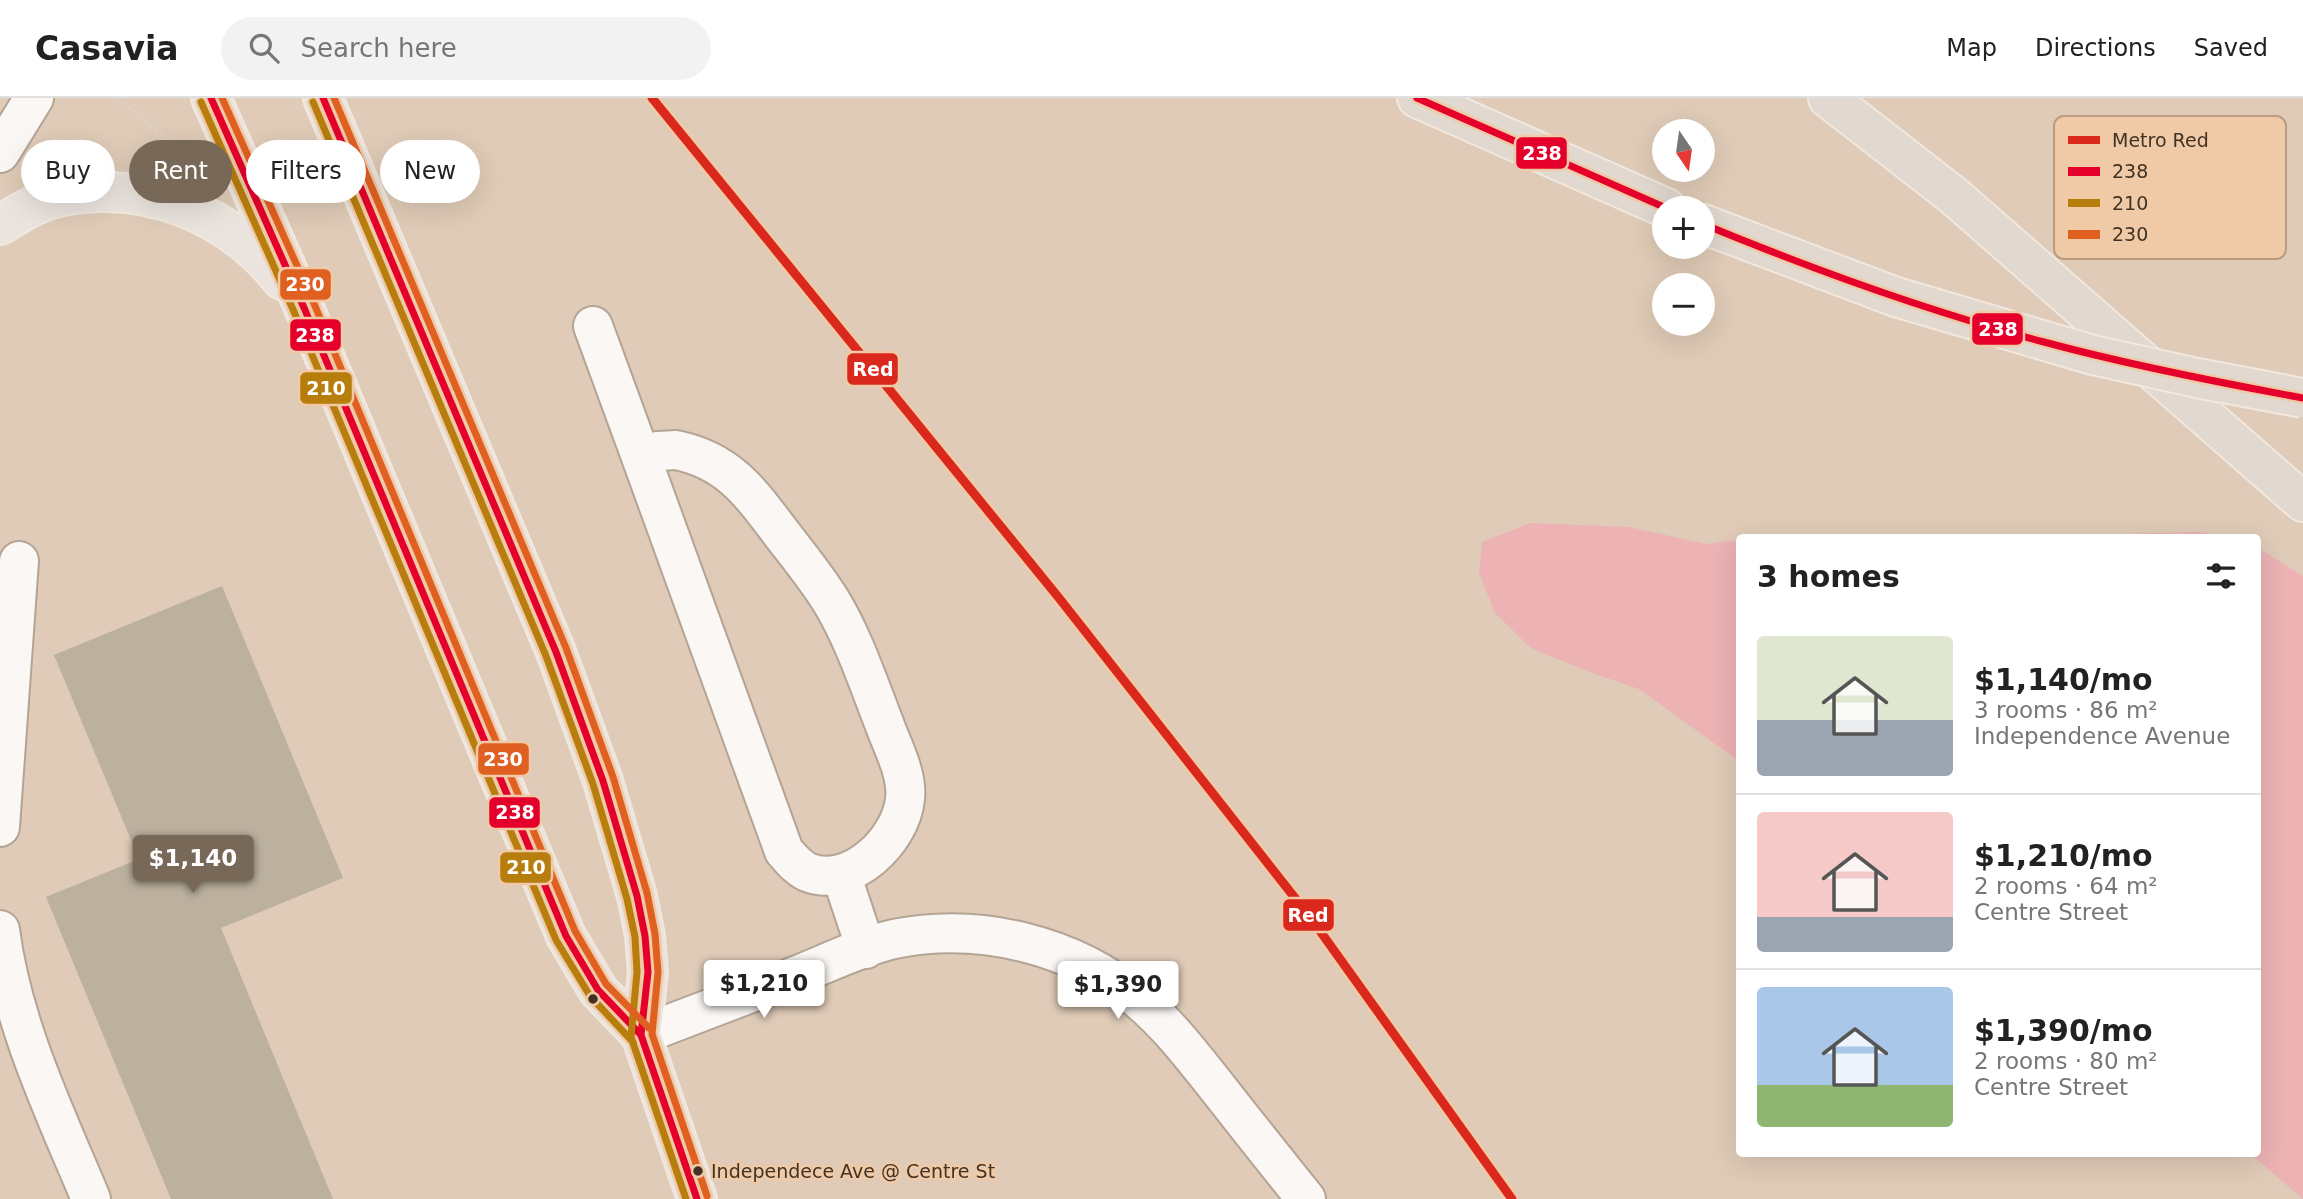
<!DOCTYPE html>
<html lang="en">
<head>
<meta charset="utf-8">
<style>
  :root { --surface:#fff; --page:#f2f2f2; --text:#222; --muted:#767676; --line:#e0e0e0; --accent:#786857 }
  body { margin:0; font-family:"DejaVu Sans",sans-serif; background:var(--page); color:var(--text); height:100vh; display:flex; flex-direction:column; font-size:26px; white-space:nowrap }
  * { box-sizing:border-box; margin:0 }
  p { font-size:23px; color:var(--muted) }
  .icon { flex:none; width:38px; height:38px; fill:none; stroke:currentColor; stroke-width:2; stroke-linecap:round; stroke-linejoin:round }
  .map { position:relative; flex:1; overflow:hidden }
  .side { position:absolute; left:1736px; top:436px; width:525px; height:623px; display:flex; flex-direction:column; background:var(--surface); border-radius:7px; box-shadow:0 7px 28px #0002 }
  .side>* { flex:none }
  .guide { position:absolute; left:21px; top:42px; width:665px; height:63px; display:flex; gap:14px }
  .needle { width:46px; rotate:167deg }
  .tools { position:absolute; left:1652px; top:21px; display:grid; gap:14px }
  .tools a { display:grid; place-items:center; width:63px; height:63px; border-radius:50%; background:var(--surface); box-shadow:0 7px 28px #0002; font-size:35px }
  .price { position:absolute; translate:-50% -60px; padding:0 16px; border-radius:7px; background:#fff; color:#222; font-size:23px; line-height:46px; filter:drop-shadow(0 2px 4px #0008) }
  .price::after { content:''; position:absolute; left:50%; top:42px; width:21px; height:16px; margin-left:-10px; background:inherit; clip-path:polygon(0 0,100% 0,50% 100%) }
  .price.current { background:var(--accent); color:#fff }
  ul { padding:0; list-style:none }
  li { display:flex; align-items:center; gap:21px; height:175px; padding:0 21px }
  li+li { border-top:2px solid var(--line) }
  li span { display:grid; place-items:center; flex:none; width:196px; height:140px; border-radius:7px; color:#555 }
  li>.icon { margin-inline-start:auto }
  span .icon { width:84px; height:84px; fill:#fffc; stroke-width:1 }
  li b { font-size:30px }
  h2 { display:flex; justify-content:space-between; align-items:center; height:84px; padding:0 21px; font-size:30px }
  .pill { padding:0 24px; border-radius:32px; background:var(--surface); box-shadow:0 7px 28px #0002; font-size:24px; line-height:63px }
  .pill.current { background:var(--accent); color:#fff }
  header { display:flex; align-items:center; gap:42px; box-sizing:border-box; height:98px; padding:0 35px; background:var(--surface); border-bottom:2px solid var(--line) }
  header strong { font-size:33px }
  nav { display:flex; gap:38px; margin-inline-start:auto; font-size:24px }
  .search { width:490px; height:63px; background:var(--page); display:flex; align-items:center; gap:18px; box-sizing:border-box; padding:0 24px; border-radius:38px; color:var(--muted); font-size:26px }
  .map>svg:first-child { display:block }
  .green { fill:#ecb2b4 }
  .building { fill:#bcb09e }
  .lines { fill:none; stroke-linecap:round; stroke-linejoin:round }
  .minor-casing { stroke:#b4a495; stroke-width:42 }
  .major-casing { stroke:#f1e8df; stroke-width:42 }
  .highway-casing { stroke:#f1e8df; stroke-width:42 }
  .path { stroke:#dad4cd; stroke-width:4.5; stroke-dasharray:2 5; stroke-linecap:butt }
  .minor { stroke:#faf7f4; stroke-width:38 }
  .major { stroke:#ebe4de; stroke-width:38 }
  .highway { stroke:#e1d8cf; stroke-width:38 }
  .highway-bridge-casing { stroke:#f1e8df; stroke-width:42; stroke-linecap:butt }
  .highway-bridge { stroke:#e1d8cf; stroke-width:38 }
  .bus-1-casing { stroke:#f0caa6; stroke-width:12 }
  .bus-2-casing { stroke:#f0caa6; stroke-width:12 }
  .bus-3-casing { stroke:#f0caa6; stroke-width:12 }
  .bus-1 { stroke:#e4002b; stroke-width:7 }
  .bus-2 { stroke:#b77d0d; stroke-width:7 }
  .bus-3 { stroke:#e06022; stroke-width:7 }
  .metro-1-casing { stroke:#f0caa6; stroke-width:14 }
  .metro-1 { stroke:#da291c; stroke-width:9 }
  .bus-dot { fill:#413224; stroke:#f0caa6; stroke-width:2.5 }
  .labels { text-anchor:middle; stroke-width:5; stroke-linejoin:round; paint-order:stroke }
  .bus-label { font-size:19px; fill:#413224; stroke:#f0caa6; text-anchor:start }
  .key { fill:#f0caa6; stroke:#bc9c7f; stroke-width:2 }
  .key-label { font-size:19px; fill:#413224 }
  .line-badge { stroke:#f0caa6; stroke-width:2.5 }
  .badge-label { font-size:19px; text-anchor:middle; font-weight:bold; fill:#fff }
</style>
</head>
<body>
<header>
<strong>Casavia</strong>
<div class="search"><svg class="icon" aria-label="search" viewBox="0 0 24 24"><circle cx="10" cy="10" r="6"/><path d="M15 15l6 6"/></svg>Search here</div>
<nav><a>Map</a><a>Directions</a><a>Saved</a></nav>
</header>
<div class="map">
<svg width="2303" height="1101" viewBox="0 0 2303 1101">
  <rect width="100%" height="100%" fill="#dfcbb7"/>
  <path class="green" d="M1531,425L1629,429L1706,446L1739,442V663L1639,591L1592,575L1531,550L1495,515L1479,475L1482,444Z
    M2198,434L2230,439H2108L2124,436Z
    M2258,450L2303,478V1101L2249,1055H2258Z"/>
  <path class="building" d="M222,488L343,780L221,830L333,1101H171L46,799L139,761L54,557Z"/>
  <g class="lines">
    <defs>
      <path id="minor" d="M0,55L34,0
        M593,228L641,359
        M676,352C729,363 750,394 781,435C798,457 816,479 831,503C854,541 868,584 884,625C892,648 908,676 905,701C901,742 851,792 807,774C797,769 791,761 784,753L641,359L658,353Z
        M0,729L19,463
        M841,776L866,851
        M0,832C12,926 55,1015 91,1101
        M641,937C691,918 740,899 790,880C824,867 859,849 894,841C979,824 1072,846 1139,902C1169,927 1193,959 1217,989C1246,1026 1276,1064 1306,1101"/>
      <path id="major" d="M211,0L305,212L566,838L598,892L641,937
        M323,0L556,554L603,683L637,798L645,838L648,874L641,937L697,1101
        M0,127C20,115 40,102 63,98C146,82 230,116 282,182"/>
      <path id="highway" d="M1417,0L1666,110
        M1828,0L1954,98L2303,404
        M1703,126L1896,199"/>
    </defs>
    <use href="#minor" class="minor-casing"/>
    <use href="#major" class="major-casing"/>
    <use href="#highway" class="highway-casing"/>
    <path class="path" d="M119,0L177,50"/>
    <use href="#minor" class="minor"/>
    <use href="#major" class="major"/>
    <use href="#highway" class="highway"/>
    <defs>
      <path id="highway-bridge" d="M1896,199L2093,257L2197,280L2303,300"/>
    </defs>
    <use href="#highway-bridge" class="highway-bridge-casing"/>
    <use href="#highway-bridge" class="highway-bridge"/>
    <defs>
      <path id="bus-1" d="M211,0L305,212L566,838L598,892L641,937
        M323,0L556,554L603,683L637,798L645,838L648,874L641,937L697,1101
        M1417,0L1666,110
        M1703,126C1814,172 1927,213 2044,244C2129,267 2216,284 2303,300"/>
      <path id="bus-2" d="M201,4L295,216L556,842L590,898L633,944
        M313,4L546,558L593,686L627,801L635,839L637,874L631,939L686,1101"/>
      <path id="bus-3" d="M222,0L315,208L575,833L606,886L649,930
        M334,0L566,550L613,679L647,795L655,836L658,874L652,936L707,1098"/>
    </defs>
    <use href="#bus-1" class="bus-1-casing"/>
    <use href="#bus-2" class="bus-2-casing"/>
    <use href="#bus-3" class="bus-3-casing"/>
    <use href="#bus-1" class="bus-1"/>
    <use href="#bus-2" class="bus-2"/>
    <use href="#bus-3" class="bus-3"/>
    <defs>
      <path id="metro-1" d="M652,0L1059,500L1310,819L1512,1101"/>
    </defs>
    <use href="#metro-1" class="metro-1-casing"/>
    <use href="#metro-1" class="metro-1"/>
  </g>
  <g class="bus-dot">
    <circle cx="593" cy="901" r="6"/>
    <circle cx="698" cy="1073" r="6"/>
  </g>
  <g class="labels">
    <g class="bus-label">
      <text x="711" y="1080">Independece Ave @ Centre St</text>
    </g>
  </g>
  <rect x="2054" y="18" width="232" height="143" rx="10" class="key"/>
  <rect x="2068" y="38" width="32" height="8" fill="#da291c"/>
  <rect x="2068" y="69" width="32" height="9" fill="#e4002b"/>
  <rect x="2068" y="101" width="32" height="8" fill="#b77d0d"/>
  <rect x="2068" y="132" width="32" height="9" fill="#e06022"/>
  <g class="key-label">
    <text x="2112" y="49">Metro Red</text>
    <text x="2112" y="80">238</text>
    <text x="2112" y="112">210</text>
    <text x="2112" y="143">230</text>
  </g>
  <g class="line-badge">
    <rect x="1515" y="38" width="53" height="34" rx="7" fill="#e4002b"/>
    <rect x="279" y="170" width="53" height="33" rx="7" fill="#e06022"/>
    <rect x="1971" y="214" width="53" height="34" rx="7" fill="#e4002b"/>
    <rect x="289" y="220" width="53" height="34" rx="7" fill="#e4002b"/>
    <rect x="846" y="254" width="53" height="34" rx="7" fill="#da291c"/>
    <rect x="299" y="273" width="54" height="34" rx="7" fill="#b77d0d"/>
    <rect x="477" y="644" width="53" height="34" rx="7" fill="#e06022"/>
    <rect x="488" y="698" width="53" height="33" rx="7" fill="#e4002b"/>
    <rect x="499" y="753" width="53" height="33" rx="7" fill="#b77d0d"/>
    <rect x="1282" y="800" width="53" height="34" rx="7" fill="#da291c"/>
  </g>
  <g class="badge-label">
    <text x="1542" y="62">238</text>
    <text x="305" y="193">230</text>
    <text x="1998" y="238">238</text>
    <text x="315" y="244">238</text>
    <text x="873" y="278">Red</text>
    <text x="326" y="297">210</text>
    <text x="503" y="668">230</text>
    <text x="515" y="721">238</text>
    <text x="526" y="776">210</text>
    <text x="1308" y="824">Red</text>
  </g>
</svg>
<div class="tools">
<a><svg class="needle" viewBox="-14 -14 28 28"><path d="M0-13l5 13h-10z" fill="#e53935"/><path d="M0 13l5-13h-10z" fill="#767676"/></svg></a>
<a>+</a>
<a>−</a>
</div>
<b class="price current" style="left:193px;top:797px">$1,140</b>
<b class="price" style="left:764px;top:922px">$1,210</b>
<b class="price" style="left:1118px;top:923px">$1,390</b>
<div class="guide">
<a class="pill">Buy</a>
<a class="pill current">Rent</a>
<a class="pill">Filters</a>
<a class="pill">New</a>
</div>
<section class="side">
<h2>3 homes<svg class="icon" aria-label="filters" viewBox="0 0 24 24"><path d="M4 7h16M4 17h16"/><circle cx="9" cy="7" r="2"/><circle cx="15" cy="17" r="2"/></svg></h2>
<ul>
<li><span style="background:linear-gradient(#dfe7d0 60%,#9aa5b1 0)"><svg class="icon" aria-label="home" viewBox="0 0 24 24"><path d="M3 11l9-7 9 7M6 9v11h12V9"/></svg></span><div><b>$1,140/mo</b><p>3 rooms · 86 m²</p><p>Independence Avenue</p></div></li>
<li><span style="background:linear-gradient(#f6c9c9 75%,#9aa5b1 0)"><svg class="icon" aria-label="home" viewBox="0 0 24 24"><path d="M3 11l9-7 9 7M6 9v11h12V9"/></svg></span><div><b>$1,210/mo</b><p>2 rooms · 64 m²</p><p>Centre Street</p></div></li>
<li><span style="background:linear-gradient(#a9c7e8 70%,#8fb573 0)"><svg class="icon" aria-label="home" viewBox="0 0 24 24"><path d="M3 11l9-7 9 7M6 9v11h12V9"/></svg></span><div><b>$1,390/mo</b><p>2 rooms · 80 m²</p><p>Centre Street</p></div></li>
</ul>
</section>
</div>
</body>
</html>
